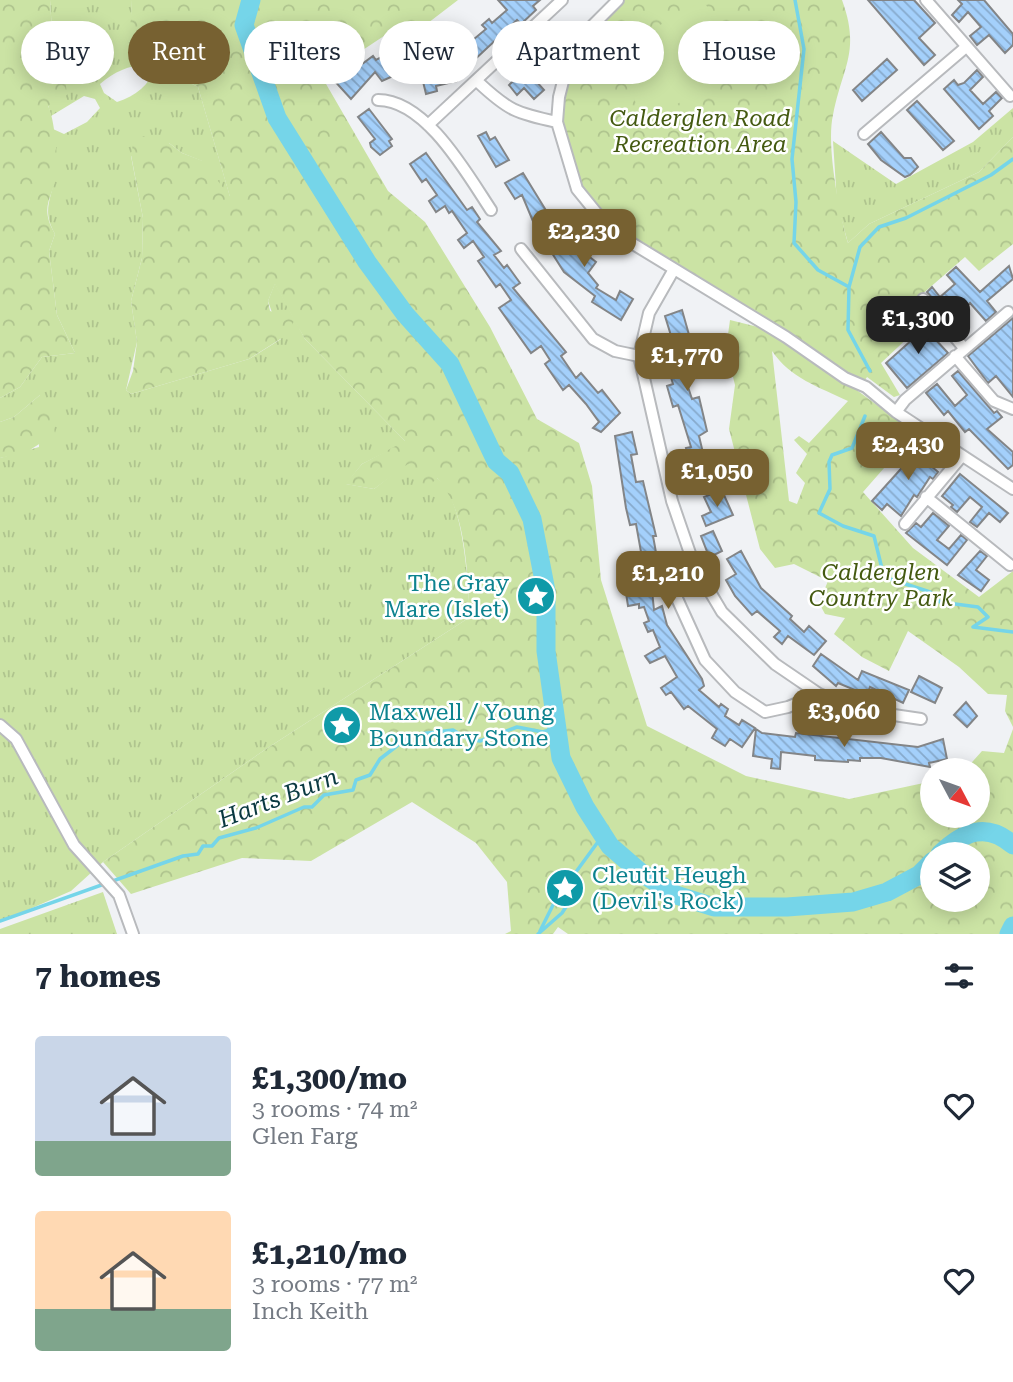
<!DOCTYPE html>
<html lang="en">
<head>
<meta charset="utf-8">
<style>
  :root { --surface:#fff; --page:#f6f6f7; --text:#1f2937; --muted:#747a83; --accent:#776131 }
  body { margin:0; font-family:"Roboto Serif",serif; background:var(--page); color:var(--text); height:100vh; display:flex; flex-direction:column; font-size:26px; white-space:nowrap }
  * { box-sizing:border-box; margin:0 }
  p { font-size:23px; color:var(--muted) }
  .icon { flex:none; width:38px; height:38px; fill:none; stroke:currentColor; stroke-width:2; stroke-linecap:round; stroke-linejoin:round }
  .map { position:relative; height:934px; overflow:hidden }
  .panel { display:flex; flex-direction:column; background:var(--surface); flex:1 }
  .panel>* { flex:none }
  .guide { position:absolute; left:21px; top:21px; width:971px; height:63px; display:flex; gap:14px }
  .needle { width:46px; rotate:131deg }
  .fabs { position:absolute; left:920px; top:758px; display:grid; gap:14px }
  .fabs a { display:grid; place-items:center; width:70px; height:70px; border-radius:50%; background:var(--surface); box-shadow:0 4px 18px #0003; font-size:35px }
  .price { position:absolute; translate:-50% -60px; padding:0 16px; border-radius:14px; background:var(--accent); color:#fff; font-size:23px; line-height:46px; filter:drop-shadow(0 2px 4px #0008) }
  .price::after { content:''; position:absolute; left:50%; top:42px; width:21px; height:16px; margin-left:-10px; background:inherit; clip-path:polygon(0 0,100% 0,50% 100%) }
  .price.selected { background:#222; color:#fff }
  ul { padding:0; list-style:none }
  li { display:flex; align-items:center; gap:21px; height:175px; padding:0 35px }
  li span { display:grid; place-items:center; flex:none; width:196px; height:140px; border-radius:7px; color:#555 }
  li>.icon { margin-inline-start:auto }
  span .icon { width:84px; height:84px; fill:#fffc; stroke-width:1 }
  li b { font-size:30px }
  h2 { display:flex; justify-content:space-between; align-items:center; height:84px; padding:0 35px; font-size:30px }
  .chip { padding:0 24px; border-radius:32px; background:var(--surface); box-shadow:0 4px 18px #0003; font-size:24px; line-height:63px }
  .chip.selected { background:var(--accent); color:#fff }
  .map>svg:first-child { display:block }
  .grass { fill:url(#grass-tufts); fill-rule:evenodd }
  .forest { fill:url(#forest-crowns); fill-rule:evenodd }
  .pitch { fill:#cbe3a4 }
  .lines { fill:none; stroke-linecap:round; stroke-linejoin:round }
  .stream { stroke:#75d5e9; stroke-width:3.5 }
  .river { stroke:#75d5e9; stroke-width:19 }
  .building { fill:url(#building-back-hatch); stroke:#838587; stroke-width:2 }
  .minor-casing { stroke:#b8babd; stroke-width:14 }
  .minor { stroke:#fff; stroke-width:10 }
  .labels { text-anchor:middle; stroke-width:5; stroke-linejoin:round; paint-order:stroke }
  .park-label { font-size:23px; font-style:italic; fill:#445a11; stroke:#fff }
  .culture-label { font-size:23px; fill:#0d838f; stroke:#fff; text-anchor:start }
  .water-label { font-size:24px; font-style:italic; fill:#0a3941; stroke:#fff }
</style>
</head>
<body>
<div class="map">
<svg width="1013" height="934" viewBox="0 0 1013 934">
  <defs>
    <pattern id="grass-tufts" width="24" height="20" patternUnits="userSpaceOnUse" patternTransform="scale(1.75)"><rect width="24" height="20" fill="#cbe3a4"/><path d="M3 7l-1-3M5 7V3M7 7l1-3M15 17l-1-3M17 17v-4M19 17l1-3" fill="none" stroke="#afc48e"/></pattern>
    <pattern id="forest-crowns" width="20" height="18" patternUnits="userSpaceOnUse" patternTransform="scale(1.75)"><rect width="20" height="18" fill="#cbe3a4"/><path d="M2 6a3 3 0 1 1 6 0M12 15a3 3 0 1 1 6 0" fill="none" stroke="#afc48e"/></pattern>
    <pattern id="building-back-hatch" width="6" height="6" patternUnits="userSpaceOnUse" patternTransform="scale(1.75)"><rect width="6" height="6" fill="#a4d0fb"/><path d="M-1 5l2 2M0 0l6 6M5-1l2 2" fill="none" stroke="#87aacc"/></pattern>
  </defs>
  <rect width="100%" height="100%" fill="#f0f2f5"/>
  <path class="grass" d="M50,0H132L131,30L145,29L161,47L157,66L198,87L231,200L202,161L182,153L169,143L131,156L143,218L142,258L131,301L137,342L126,390L131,394L249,359L281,339L268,301L275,283L305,339L406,442L362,464L346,484L374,489L407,463C417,469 428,472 437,478C464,497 468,584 470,617L266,749L103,862L71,891L0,922V458L39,447L40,395L14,417L0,422V398L20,387L42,357L75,353L57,315L49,251L55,234C41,210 52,199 55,175C57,161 54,143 53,129L64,134L87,122L100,108L95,99L84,96L51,116L48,105L65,77L53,46ZM147,64L156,67C149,85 136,96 117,102L104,93L100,84C115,71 128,66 147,64Z
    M1013,108V137L979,172L869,224L848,243L837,203L833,141L896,184L973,142Z
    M103,892L117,934H0V929Z"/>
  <path class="forest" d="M0,0H50L53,48L65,77L67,95L48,106C54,116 58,158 57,171C54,198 38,205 55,234L49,251L57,315L75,353L42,357L20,387L0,398Z
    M132,0H458L411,36L393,30L322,77L388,191L425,222L490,327L537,419L579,443L592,486L601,580L647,726L746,776L849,799L933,781V816H978V770H965L982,751L1004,753L1013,729V934H568L558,927L553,934H505L511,931L507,882L476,843L412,802L311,861L242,858L131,894L103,862L266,749L470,617C467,574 467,510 437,478L427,488L415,487V468L408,464L374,489L345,484L362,464L405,441L305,339L294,320L290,333L249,359L131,394L126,390L133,371L137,342L131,301L142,258L143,218L131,155L134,137L145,136L169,143L182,153L203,161L230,197L198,87L156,66L161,46L145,29L130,31ZM275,284L293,318L270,311L268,301ZM933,854H978V900H933Z
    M618,0H842C861,52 842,67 833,115C826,145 839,212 848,243L869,224L979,172L1013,137V244L979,271L965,257L920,296L930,317L881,363L900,395L894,397L867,377L858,391L912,431L899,451L863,492L913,548L979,597L1013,571V727L1005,711L1007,695L988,694L959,667L908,631L889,671L862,657L834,634L845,618L825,614L819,603L828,581L794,564L775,568L760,549L729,429L735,385L726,349L730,320L758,327L752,316L644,250L577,189L557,122L572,46ZM772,351C790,378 819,387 848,401L809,443L799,436L794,440L807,454L796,473L805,483L797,504L789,501Z
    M40,395L50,401L55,434L25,453L0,458V422L14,417Z"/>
  <path class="pitch" d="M704,0L735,68L647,123L609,54Z"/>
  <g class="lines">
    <path class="stream" d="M795,0L804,49L792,159L796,202L794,243L818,270L849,287L848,330L870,371
      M849,287L860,247L879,227L906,218L991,175L1013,159
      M865,416L852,448L832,455L829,462L830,489L819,513L843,526L874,536L884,577L930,592L940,602L978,607L988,617L973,627L1013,632
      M0,921L183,856L198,854L203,846H212L219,838L256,828L304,807H312L324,795L353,790L356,780L370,775L380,759L411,735L453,730L468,739L480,741L517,727L543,732L556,728
      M540,931L556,899L572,896
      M1010,931L1013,932
      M538,934L562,913L573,896V876L603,835"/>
    <path class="river" d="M251,0L244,25L277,118L367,262L405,314L450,364L496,461L510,473L532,519L546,591V651L561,758L585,807L610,846L640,872L676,895L714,907H787L853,902L887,892L919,875L933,861
      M940,854C964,831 987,822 1013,845
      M1009,934L1013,926"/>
  </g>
  <path class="building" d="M498,0H540L533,6L536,10L521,24L517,20L456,77L457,81L436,86L437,91L426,94L420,69L428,67L429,73L456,67L449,60L486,29L482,25L489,19L492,23L507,10Z
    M868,0H914L935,23L919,38L935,55L924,65Z
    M958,0H984L1013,34V45L1005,53L989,35L977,45L970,36L981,27L968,12L959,22L952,15L962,4Z
    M418,44L422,62L404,68V71L382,81L375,72L351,99L332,78L341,70L346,76L373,56L376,60L397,49Z
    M887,59L897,70L862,101L853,90Z
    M530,65L539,75L534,79L544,90L534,99L524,88L517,95L509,85Z
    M977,70L983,77L970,90L983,104L996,92L1002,98L989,111L993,116L979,129L944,89L954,80L958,85L964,83Z
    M917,101L954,141L943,150L907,110Z
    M369,109L392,139L389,141L392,146L380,155L371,147L370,143L375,139L358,117Z
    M486,132L490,140L495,137L509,160L496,167L478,136Z
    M881,132L904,158H911L918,167L910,175L905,177L881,160L868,144Z
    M426,153L467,210L472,207L480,219L477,222L501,251L494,255L504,268L507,265L520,283L513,288L566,352L561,356L576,378L581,373L598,393L602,390L620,413L601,432L593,428L599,422L586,404L569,385L563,390L545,364L550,360L541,346L531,353L499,308L511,300L500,284L496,287L478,261L484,257L473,241L464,248L458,240L467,233L452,211L449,213L445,206L436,212L429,201L437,195L426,179L422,182L410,164Z
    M523,173L550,217L535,226L522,195L515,199L505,183Z
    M560,216L575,235L582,230L588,238L577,247L596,262L588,273L598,285L596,288L616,300L620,291L633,299L621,320L592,302L595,296L564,272L550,250L563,240L550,224Z
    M1009,266L1013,279L987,301L996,312L986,321L970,303L956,315L967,329L962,333L927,292L932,287L940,297L955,284L947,275L956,267L980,292Z
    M682,310L699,370L684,375L692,399L699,397L707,431L699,436L707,470L685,475L682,461L689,459L686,448L691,447L678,405L673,407L667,386L673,384L669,371L680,365L665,316Z
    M1013,318V397L996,376L988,383L968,356Z
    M932,322L941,332L934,338L948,353L907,388L886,363Z
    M958,371L994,413L997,411L1002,417L987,429L1013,452V465L1008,469L969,429L965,432L948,411L944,415L926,393L937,384L955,406L967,395L952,376Z
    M632,432L637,454L631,455L636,482L643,481L656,536H653L659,569L650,571L654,610L662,606L667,625L702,679L704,686L699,690L719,707L721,704L728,709L725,716L739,725L742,720L755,728L742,747L730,739L725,746L712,738L717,729L688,706L684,709L671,692L666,695L661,688L677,677L665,656L650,663L645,656L660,647L653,630L648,632L644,623L649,621L644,607L639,608V604L628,606L626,593L636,592L635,581L644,580L640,564L643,563L636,524L630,525L626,508L615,436Z
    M926,441L935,449L925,461L938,472L933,479L930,477L917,497L914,495L901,516L887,504L882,510L872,501Z
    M960,474L1008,513L1000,522L989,513L977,527L970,522L982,507L970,497L957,512L951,507L953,505L942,496Z
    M719,491L721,497L724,495L733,515L706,526L702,516L711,512L704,497Z
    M933,513L949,526L937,540L949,549L961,535L967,540L947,565L906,533L916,523L921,527Z
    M713,531L722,551L714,555L708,554L701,536Z
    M741,551L761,588L792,616L790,619L804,632L809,626L826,641L814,655L788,636L782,644L774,637L780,631L757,611L752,615L735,596L726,580L736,574L727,559Z
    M980,551L987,556L976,570L989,580L981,591L958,575Z
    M821,654L858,680L862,671L909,690L903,703L870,687L867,695L838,683L836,686L813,666Z
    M919,676L942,688L935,703L911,692Z
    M966,702L977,716L967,727L954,715Z
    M756,729L762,733L795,737L796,733L918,747L943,739L947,759L929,763L930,767L881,758H860V761L848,760V762L815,760V756L781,752L780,769L771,768L772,759L753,756Z"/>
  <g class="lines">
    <defs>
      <path id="minor" d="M618,0L572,46L559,97L557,122L577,189L599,216L625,239L786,337L845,378L866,387L896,412L1013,489
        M926,0L1010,96
        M478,82C509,111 516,113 557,122
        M378,100C426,100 467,174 491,210
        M428,125L562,0
        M864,134L966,47
        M521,249L593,339L615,351L639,356
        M673,271L649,313L639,356L672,501L694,565L722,612L775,664L819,694L853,709L921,719
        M923,299L964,348
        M955,356L994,401L1013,409
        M896,412L905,400L1008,312
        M926,497L1010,565
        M905,524L962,456
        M694,565L679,581L675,594L705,660L735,692L765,712L788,707L819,694
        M0,725L16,739L74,845L119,895L133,934"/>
    </defs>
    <use href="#minor" class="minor-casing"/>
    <use href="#minor" class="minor"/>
  </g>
  <defs>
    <symbol id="sight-disc" viewBox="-11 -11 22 22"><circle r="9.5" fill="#0f9aa8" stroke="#fff"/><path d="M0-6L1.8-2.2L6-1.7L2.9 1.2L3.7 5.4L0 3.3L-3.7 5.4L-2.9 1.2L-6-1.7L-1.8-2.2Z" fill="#fff"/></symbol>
  </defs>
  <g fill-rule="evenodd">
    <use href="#sight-disc" x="514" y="574" width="44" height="44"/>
    <use href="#sight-disc" x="320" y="703" width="44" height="44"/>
    <use href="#sight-disc" x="543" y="866" width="44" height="44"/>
  </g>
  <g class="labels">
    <g class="park-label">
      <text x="700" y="126">Calderglen Road<tspan x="700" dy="26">Recreation Area</tspan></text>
      <text x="881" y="580">Calderglen<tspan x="881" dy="26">Country Park</tspan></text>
    </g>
    <g class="culture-label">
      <text x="509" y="591" text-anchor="end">The Gray<tspan x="509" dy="26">Mare (Islet)</tspan></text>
      <text x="369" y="720">Maxwell / Young<tspan x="369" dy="26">Boundary Stone</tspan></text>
      <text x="592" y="883">Cleutit Heugh<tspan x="592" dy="26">(Devil's Rock)</tspan></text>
    </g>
    <g class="water-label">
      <text transform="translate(278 798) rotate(-21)" y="8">Harts Burn</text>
    </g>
  </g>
</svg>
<div class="fabs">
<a><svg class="needle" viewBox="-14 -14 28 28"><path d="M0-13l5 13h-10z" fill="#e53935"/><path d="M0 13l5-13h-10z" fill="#747a83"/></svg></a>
<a><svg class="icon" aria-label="layers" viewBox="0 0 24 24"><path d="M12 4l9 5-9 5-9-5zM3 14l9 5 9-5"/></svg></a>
</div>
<b class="price" style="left:584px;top:269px">£2,230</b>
<b class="price selected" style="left:918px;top:356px">£1,300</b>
<b class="price" style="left:687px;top:393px">£1,770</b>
<b class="price" style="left:908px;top:482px">£2,430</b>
<b class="price" style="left:717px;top:509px">£1,050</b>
<b class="price" style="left:668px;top:611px">£1,210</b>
<b class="price" style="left:844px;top:749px">£3,060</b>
<div class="guide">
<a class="chip">Buy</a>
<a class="chip selected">Rent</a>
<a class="chip">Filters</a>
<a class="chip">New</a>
<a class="chip">Apartment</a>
<a class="chip">House</a>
</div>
</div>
<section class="panel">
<h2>7 homes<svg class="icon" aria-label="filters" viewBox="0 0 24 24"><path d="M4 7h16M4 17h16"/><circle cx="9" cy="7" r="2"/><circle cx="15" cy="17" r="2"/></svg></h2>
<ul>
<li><span style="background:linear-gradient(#c9d6e8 75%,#7fa58c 0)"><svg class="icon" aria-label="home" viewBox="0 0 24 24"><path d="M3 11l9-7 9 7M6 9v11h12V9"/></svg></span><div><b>£1,300/mo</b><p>3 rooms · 74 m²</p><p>Glen Farg</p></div><svg class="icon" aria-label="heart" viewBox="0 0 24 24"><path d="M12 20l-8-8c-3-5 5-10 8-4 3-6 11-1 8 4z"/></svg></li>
<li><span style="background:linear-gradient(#ffd9b3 70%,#7fa58c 0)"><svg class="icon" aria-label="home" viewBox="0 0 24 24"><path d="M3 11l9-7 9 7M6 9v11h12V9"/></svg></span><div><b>£1,210/mo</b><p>3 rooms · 77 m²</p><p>Inch Keith</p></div><svg class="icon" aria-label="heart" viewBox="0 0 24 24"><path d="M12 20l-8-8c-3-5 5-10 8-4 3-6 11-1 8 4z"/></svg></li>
</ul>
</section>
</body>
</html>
